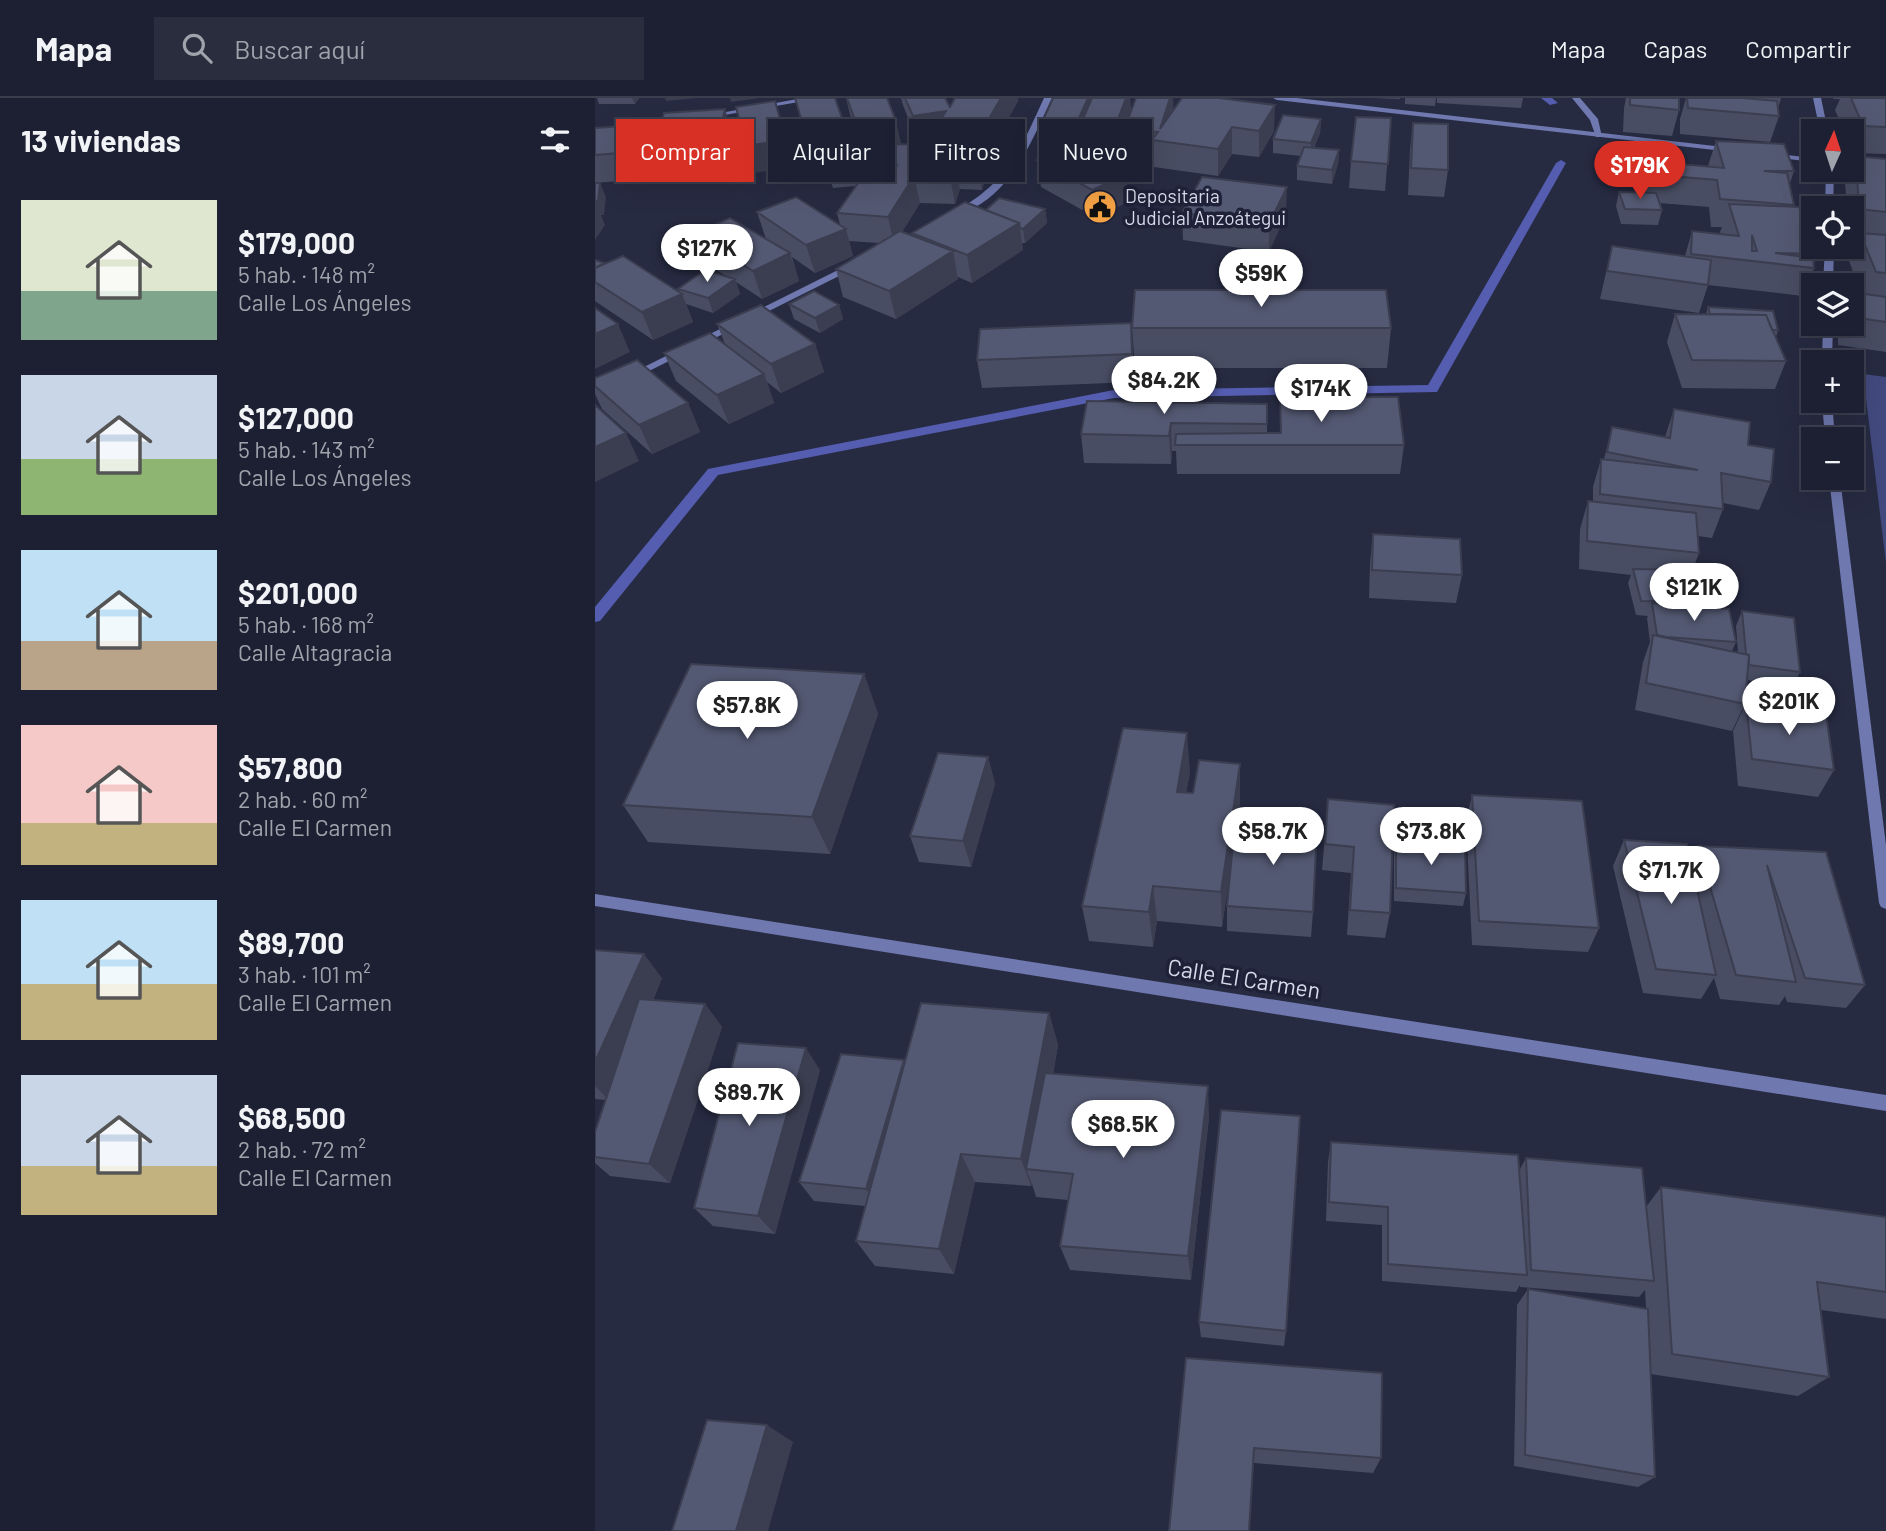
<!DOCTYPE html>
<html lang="es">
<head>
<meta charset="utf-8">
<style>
  :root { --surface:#1d2032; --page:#2a2d3e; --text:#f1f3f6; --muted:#a0a3ac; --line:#3b3e4d; --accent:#d93025 }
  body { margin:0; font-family:Barlow,sans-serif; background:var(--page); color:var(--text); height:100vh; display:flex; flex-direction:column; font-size:26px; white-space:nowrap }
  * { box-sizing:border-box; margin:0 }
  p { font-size:23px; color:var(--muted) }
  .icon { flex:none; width:38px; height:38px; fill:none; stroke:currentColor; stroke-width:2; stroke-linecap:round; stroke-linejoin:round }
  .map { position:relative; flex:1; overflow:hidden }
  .drawer { display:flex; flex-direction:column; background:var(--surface); width:595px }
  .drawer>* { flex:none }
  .banner { position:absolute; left:21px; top:21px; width:665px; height:63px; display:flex; gap:14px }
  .needle { width:46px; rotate:3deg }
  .buttons { position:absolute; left:1206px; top:21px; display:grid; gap:14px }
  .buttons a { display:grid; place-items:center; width:63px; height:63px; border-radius:0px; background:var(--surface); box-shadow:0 7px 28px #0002,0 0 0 2px var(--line); font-size:35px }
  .price { position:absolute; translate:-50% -60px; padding:0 16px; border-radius:24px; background:#fff; color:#222; font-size:23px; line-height:46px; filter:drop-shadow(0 2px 4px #0008) }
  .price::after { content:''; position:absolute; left:50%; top:42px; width:21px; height:16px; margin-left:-10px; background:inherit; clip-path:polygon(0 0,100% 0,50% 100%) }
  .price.on { background:var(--accent); color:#fff }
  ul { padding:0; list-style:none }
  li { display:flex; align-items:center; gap:21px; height:175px; padding:0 21px }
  li span { display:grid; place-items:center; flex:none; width:196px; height:140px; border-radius:0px; color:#555 }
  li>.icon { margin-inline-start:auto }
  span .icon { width:84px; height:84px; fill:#fffc; stroke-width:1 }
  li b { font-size:30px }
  h2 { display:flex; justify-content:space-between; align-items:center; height:84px; padding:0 21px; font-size:30px }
  .tag { padding:0 24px; border-radius:0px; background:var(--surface); box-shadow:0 7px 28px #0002,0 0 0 2px var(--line); font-size:24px; line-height:63px }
  .tag.on { background:var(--accent); color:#fff }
  header { display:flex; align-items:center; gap:42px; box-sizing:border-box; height:98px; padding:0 35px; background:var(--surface); border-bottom:2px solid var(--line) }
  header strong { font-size:33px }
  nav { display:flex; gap:38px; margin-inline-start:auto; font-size:24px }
  .search { width:490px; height:63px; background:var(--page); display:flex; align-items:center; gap:18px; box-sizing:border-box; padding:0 24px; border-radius:0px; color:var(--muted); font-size:26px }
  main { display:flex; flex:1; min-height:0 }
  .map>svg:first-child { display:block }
  .green { fill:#434a7e }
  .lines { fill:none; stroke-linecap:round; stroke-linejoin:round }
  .stream { fill:#545daf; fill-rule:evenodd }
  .service { fill:#6f78af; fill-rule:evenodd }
  .minor { fill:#6f78af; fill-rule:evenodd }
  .wall { fill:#484d63 }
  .shaded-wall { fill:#3b3e50 }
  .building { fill:#545973; stroke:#3b3e50; stroke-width:2; fill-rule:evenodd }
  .labels { text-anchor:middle; stroke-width:7; stroke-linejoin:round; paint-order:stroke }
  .far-poi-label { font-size:19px; fill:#d6dae9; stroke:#1e2137; text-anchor:start }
  .street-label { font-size:23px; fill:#d6dae9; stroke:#1e2137 }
</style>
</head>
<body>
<header>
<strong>Mapa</strong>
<div class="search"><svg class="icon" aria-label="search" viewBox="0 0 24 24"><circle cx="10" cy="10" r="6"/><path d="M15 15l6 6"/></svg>Buscar aquí</div>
<nav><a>Mapa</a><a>Capas</a><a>Compartir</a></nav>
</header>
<main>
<section class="drawer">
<h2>13 viviendas<svg class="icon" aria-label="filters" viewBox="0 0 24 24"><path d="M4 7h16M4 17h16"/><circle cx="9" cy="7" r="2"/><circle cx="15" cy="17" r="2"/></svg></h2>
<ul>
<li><span style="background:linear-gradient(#dfe7d0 65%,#7fa58c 0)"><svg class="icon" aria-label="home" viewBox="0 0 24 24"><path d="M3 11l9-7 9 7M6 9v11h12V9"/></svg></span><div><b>$179,000</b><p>5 hab. · 148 m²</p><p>Calle Los Ángeles</p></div></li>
<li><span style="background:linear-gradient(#c9d6e8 60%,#8fb573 0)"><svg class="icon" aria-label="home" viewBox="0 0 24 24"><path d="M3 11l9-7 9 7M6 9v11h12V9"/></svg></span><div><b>$127,000</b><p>5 hab. · 143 m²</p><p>Calle Los Ángeles</p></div></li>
<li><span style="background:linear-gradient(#bfe0f5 65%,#b9a48a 0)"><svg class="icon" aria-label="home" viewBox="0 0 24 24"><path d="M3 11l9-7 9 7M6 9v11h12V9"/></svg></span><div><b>$201,000</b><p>5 hab. · 168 m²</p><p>Calle Altagracia</p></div></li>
<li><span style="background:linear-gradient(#f6c9c9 70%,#c2b280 0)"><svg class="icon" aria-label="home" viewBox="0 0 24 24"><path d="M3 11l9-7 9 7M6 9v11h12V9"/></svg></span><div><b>$57,800</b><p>2 hab. · 60 m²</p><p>Calle El Carmen</p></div></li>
<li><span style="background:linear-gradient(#bfe0f5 60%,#c2b280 0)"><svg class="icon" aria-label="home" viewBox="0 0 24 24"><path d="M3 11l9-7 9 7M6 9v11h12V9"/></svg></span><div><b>$89,700</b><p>3 hab. · 101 m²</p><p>Calle El Carmen</p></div></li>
<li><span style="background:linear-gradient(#c9d6e8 65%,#c2b280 0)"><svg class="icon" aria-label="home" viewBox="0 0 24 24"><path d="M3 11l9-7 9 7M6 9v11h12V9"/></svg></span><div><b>$68,500</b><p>2 hab. · 72 m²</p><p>Calle El Carmen</p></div></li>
</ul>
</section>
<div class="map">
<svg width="1291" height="1433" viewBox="0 0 1291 1433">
  <rect width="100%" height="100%" fill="#272b42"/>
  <path class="green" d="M1268,276L1291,279V465Z"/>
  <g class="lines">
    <path class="stream" d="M946,0H957L963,5L955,7Z
      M966,62L971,65L842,294L519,300L123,377L5,523L0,524V509L113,371L519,292L833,287L961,65Z"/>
    <path class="service" d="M977,0H985L1003,21L1007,39H1001L995,22Z"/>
    <path class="minor" d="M208,0H226L113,20L109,18Z
      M449,0H457C437,42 421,86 379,110C372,114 367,118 359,118V114C414,83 424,54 449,0Z
      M678,0H702L1137,50L1141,52L1137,54L682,2Z
      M1218,0H1226L1233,33H1225Z
      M1175,55L1218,60V64L1178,59H1175Z
      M1231,72H1239L1238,110H1230Z
      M1230,149H1239L1238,187H1228Z
      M259,164L262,165V169L40,280L31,278Z
      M1228,226H1238L1237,264H1227Z
      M1227,303H1237L1240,341H1230Z
      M1234,380H1245L1291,747V811L1286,809L1284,805Z
      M0,796L1291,997V1013L0,808Z"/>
  </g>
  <path class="wall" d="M2,0H44L40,6H4Z
    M200,0L251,32L256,50H257L259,55L267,52L255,16L251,0H292L306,47H333V43L323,45L308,7L306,0L355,9L423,3L390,62L392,75L387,92L365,91L360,106L325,105L307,134L318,138L317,135L391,112L450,111L452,125L430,145H427L428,152L377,185L363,179V181L301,221L248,199L241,171L284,145L254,143L258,158L220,175L197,159L204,183L167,201L141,184L145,196L118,215L91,206L98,224L58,242L0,203V162L84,194L83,191L133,179L108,164L98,136L171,141L162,114L245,127L242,115L259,90V88L238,90L234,78L206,81L202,67L215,54Z
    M535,0L536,13L579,12L679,33L664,59L637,56L623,78L559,69L558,60L531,59L529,35L521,58L491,57L531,77L533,104L500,119L446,89L442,62L487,55L486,48L452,47L449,20Z
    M776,0H805V1Z
    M810,0H841L840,8L810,6Z
    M842,0H928L926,10L842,5Z
    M1031,0H1084V12L1077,38L1028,34L1029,10Z
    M1091,0H1186L1183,10L1184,18L1175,44L1085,36V21Z
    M1238,0H1291V56L1258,55L1256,52V33H1249L1240,12L1245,1H1239Z
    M796,20L790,93L754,90L756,63Z
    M726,21L725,35L719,50L744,52L743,66L737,86L702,82V68L706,58L678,55V41Z
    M818,25L853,72L849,99L813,97L815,51Z
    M0,30L62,39L138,37L132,69L70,73L65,60L59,80L0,85Z
    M1121,43L1199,73L1195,85L1198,109L1222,156L1219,166V170L1208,198L1113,187L1104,215L1005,201L1017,148L1090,158L1097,133L1126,136L1125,134L1127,129H1116L1114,109L1064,105L1067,112L1063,127L1026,126L1021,108L1024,94H1043L1042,90L1046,76H1030L1026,63L1029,49L1058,62V64L1113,68Z
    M1261,58L1291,61V254L1243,247V226H1256V194L1266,195L1254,163L1264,139L1256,138V110H1252L1250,85L1255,72H1256Z
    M587,115L691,116L674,154L588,142Z
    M194,206L244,207L248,221L225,235L199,221Z
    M1113,209L1183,232L1181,239L1191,263L1180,291L1087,290L1072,244L1080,216H1111Z
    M122,226L220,246L229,274L186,295L172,284L179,305L134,326L81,283L69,255L130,246Z
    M537,230H796L792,270H540Z
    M538,254L539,284L387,290L382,262Z
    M0,280L93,305L105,334L57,356L7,311L0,296Z
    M685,299L809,347L805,376H582L581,353H577L576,366L489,365L486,336L672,306V335H685Z
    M1079,311L1153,347L1176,384L1164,412L1128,405V411L1117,440L1103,438L1104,455L1098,471L1114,504L1112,509L1141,544L1137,553L1143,554L1141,528L1147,513L1205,574L1198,588L1152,582L1150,606L1137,633L1040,612L1048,564L1055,544L1052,520L1053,518L1041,517L1033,485L1036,477L984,471L985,431L993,403H998V389L1006,361H1009L1017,329L1070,339Z
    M778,436L867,477L861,505L774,500L775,465Z
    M269,576L283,616L235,756L53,744L28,707Z
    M1151,605L1239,672L1223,699L1143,688L1138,633Z
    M393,659L400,686L376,769L324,764L315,738Z
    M595,674L591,695L645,704L642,725L718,814L716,839L632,833V808L636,766L627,829L562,823L558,849L494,843L487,808Z
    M877,697L1004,830L993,854L877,847L871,723Z
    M733,701L795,815L790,840L752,837L756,775L727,772Z
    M801,742L871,795L868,808L799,803V756Z
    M1029,742L1096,762L1103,748L1231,754L1270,887L1251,910L1192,904L1190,898L1184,907L1125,901L1119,880L1106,901L1048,895L1018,768Z
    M0,852L67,880L58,902L110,906L127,929L75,1085L15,1078L0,1065V1034L11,1002L0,1001Z
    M454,915L463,947L458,976L614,1019L596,1182L475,1172L465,1148L473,1102L441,1099L437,1086L436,1088L380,1084L359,1176L280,1168L261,1143L270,1108L219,1103L204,1084L310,963Z
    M225,972L180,1136L118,1128L99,1110Z
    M736,1044L924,1073L931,1060L1051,1109L1066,1089L1291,1119V1221L1226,1212L1234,1279L1203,1298L1055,1276L1060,1379L1043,1389L919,1368L922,1207L933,1191L1051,1210L1050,1192L1044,1199L925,1189V1187L921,1194L787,1183V1127L731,1123L733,1064Z
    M604,1224L691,1233L689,1248L606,1239Z
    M591,1260L786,1360L778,1375L659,1365Z"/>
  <path class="shaded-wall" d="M37,0H44L40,6Z
    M70,0H101L71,3Z
    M135,0H164L136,4Z
    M406,0H423V3L390,62L392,75L387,92L380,45Z
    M493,0H502L484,30L486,48L483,22Z
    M531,0H535L536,16L529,32V35L521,58L519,32Z
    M575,0H578L579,18L565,31Z
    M680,7L679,33L664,59V33Z
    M130,11L138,37L132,69L123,42Z
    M351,13L332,42L333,43L323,45L318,18Z
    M726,21L725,35L715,59L716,45Z
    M301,23L307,49L268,55L262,28Z
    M57,26L65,46H60L65,60L59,80L49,53Z
    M188,29L199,69L159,75L151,48Z
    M637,29V56L623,78V51Z
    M251,32L257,57V50L261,64L257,58L219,64L211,38Z
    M744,52L743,66L737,86V72Z
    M360,64L365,91L360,106L355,78Z
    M531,77L533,104L500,119L497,92Z
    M319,78L325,105L299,146L293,119Z
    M5,85L11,99L9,117H6L10,127L0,142V103Z
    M692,89L691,116L674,154V126Z
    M450,111L452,125L430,145L428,131Z
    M424,125L428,152L377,185L372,157Z
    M251,131L258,158L220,175L211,147Z
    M358,153L363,181L301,221L294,193Z
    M195,155L204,183L167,201L158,173Z
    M140,181L145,196L118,215L113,200Z
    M87,196L98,224L58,242L47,214Z
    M244,207L248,221L225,235L220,220Z
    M536,225L538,254L539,284L537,256Z
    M23,226L35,254L0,271V236Z
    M220,246L229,274L186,295L176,266Z
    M169,276L179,305L134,326L122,297Z
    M93,305L105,334L57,356L44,327Z
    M576,325L577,353L576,366L574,338Z
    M31,335L44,363L0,384V349Z
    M269,576L283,616L235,756L217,719Z
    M592,635L595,674L584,731L582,694Z
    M393,659L400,686L376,769L368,743Z
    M645,666V704L627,829L626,794Z
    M558,788L562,823L558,849L554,814Z
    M49,856L67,880L14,1002L0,988V964Z
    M110,906L127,929L75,1085L54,1066Z
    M454,915L463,947L439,1072L431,1071L437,1086L436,1088L426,1061Z
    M211,950L225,972L180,1136L163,1118Z
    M309,962L320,984L284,1110L271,1091Z
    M613,988L614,1019L596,1182L593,1158Z
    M366,1056L380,1084L359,1176L344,1151Z
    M172,1327L198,1344L173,1433H141Z"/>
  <path class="building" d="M200,0H240L251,32L211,38Z
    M252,0H292L301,23L262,28Z
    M310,0H350L355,9L360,0H406L380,45L332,42L351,13L318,18Z
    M458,0H493L483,22L449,20Z
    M497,0H531L519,32L484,30Z
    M541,0H575L565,31L587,0H624L680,7L664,33L637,29L623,51L557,42L563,34L529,32Z
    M1035,0H1084V12L1035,7Z
    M1092,0H1148L1182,3L1184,18L1093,10Z
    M1256,0H1290L1291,2V29L1268,28Z
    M180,3L191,42L151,48L141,9Z
    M130,11L123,42L60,46L69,15Z
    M688,17L726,21L716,45L678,41Z
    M761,19L796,20L793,66L756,63Z
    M818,25L853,26V72L816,70Z
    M57,26L49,53L0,57V30Z
    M1121,43L1189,46L1199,73H1169L1192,75L1199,107L1125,101L1122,82L1050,76L1049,63L1129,70Z
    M293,46L388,48L382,65L360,64L355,78H319L293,119L242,115L270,75L298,76L302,67L254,66L260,52L290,53Z
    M475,48L531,77L497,92L442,62Z
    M709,49L744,52L737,72L702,68Z
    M1029,49L1054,50L1058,62H1033Z
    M257,50V58L254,66L256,74L234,76V64L202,67V55Z
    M1261,58L1291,61V114L1264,111Z
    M607,79L692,89L674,126L587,115Z
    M0,85H5L3,103H0Z
    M1024,94L1061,95L1067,112L1030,111Z
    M201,99L251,131L211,147L162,114Z
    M404,100L450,111L428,131L425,130L424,125L391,112Z
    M370,104L424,125L372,157L317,135Z
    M1134,106L1204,109L1218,144V149H1220L1222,156L1180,155L1218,160L1219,170L1096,156L1097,133L1144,138ZM1157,137L1162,153H1157Z
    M135,120L195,155L158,173L98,136Z
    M305,133L358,153L294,193L241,171Z
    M1265,135L1291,137V175L1281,174Z
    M1017,148L1116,162L1113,187L1012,173Z
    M28,158L87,196L47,214L0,184V170Z
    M0,162L9,165L0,170Z
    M110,172L140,181L113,200L83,191Z
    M540,192H791L796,230H537Z
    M219,193L244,207L220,220L194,206Z
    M1256,194L1291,199V224L1256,219Z
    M166,207L220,246L176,266L122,226Z
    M1113,209L1178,213L1183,232H1177L1171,217L1115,216Z
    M0,210L23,226L0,236Z
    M1080,216L1171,217L1191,263L1097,262Z
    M536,225L537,256L382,262L385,231Z
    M115,235L169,276L122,297L69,255Z
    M42,262L93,305L44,327L0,288V280Z
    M685,299H803L809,347H580L581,336L686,335Z
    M492,303L672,306V326L576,325L574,338L486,336Z
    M0,307L31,335L0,349Z
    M1079,311L1155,324L1153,347L1179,351L1176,384L1126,375L1128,411L1005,396L1006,361L1103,372L1012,354L1017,329L1075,340Z
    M993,403L1101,415L1104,455L992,443Z
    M778,436L865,441L867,477L777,472Z
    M1038,471L1104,472L1114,504L1046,503Z
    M1057,505L1134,511L1141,544L1071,539L1062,537Z
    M1147,513L1199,520L1205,574L1154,567V557L1151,556Z
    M1058,537L1154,557L1150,606L1051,585Z
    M96,566L269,576L217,719L28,707Z
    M1151,605L1231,616L1239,672L1157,661Z
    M528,630L592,635L582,694L598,695L604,662L645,666L626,794L558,788L554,814L487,808Z
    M343,655L393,659L368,743L315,738Z
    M877,697L987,703L1004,830L884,823Z
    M733,701L799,707L795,815L755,812L759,749L730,746Z
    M640,724L722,729L718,814L632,808Z
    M801,742L870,747L871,795L801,790Z
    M1029,742L1092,746L1121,877L1061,871Z
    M1103,748L1231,754L1270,887L1210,880L1172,767L1201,884L1141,877Z
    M0,852L49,856L0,964Z
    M44,901L110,906L54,1066L0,1059V1034Z
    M326,905L454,915L426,1061L366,1056L344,1151L261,1143Z
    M143,945L211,950L163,1118L99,1110Z
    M246,956L309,962L271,1091L204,1084Z
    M450,975L613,988L593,1158L465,1148L478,1076L431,1071Z
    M626,1012L705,1018L691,1233L604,1224Z
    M736,1044L923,1057L932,1177L793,1166V1109L734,1104Z
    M931,1060L1047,1070L1059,1183L936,1172Z
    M1066,1089L1291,1119V1194L1222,1184L1234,1279L1077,1256Z
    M933,1191L1053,1211L1060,1379L930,1357Z
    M591,1260L787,1275L786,1360L659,1350L654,1433H574Z
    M112,1322L172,1327L141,1433H77Z"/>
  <defs>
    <symbol id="civic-disc" viewBox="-11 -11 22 22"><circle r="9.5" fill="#f5a345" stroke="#1e2137"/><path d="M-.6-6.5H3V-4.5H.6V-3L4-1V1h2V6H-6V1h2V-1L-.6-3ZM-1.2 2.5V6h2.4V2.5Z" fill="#111"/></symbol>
  </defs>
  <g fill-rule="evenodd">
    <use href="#civic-disc" x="486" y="90" width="38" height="38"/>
  </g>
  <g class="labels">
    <g class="far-poi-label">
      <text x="530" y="105">Depositaria<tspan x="530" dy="22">Judicial Anzoátegui</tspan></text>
    </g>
    <g class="street-label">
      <text transform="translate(649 881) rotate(9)" y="8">Calle El Carmen</text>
    </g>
  </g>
</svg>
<div class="buttons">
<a><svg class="needle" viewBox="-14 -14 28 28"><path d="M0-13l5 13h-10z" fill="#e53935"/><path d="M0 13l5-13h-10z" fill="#a0a3ac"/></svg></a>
<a><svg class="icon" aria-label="locate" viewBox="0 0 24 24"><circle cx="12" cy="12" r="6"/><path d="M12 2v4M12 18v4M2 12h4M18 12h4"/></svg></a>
<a><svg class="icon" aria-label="layers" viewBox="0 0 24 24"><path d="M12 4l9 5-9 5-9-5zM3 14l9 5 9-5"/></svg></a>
<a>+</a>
<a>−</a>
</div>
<b class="price on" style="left:1045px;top:103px">$179K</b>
<b class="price" style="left:112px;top:186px">$127K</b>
<b class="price" style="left:666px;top:211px">$59K</b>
<b class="price" style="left:569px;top:318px">$84.2K</b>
<b class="price" style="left:726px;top:326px">$174K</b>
<b class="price" style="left:1099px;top:525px">$121K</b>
<b class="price" style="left:1194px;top:639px">$201K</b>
<b class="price" style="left:152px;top:643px">$57.8K</b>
<b class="price" style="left:678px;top:769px">$58.7K</b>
<b class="price" style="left:836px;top:769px">$73.8K</b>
<b class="price" style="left:1076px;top:808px">$71.7K</b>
<b class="price" style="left:154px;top:1030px">$89.7K</b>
<b class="price" style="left:528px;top:1062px">$68.5K</b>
<div class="banner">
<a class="tag on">Comprar</a>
<a class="tag">Alquilar</a>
<a class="tag">Filtros</a>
<a class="tag">Nuevo</a>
</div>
</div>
</main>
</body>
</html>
